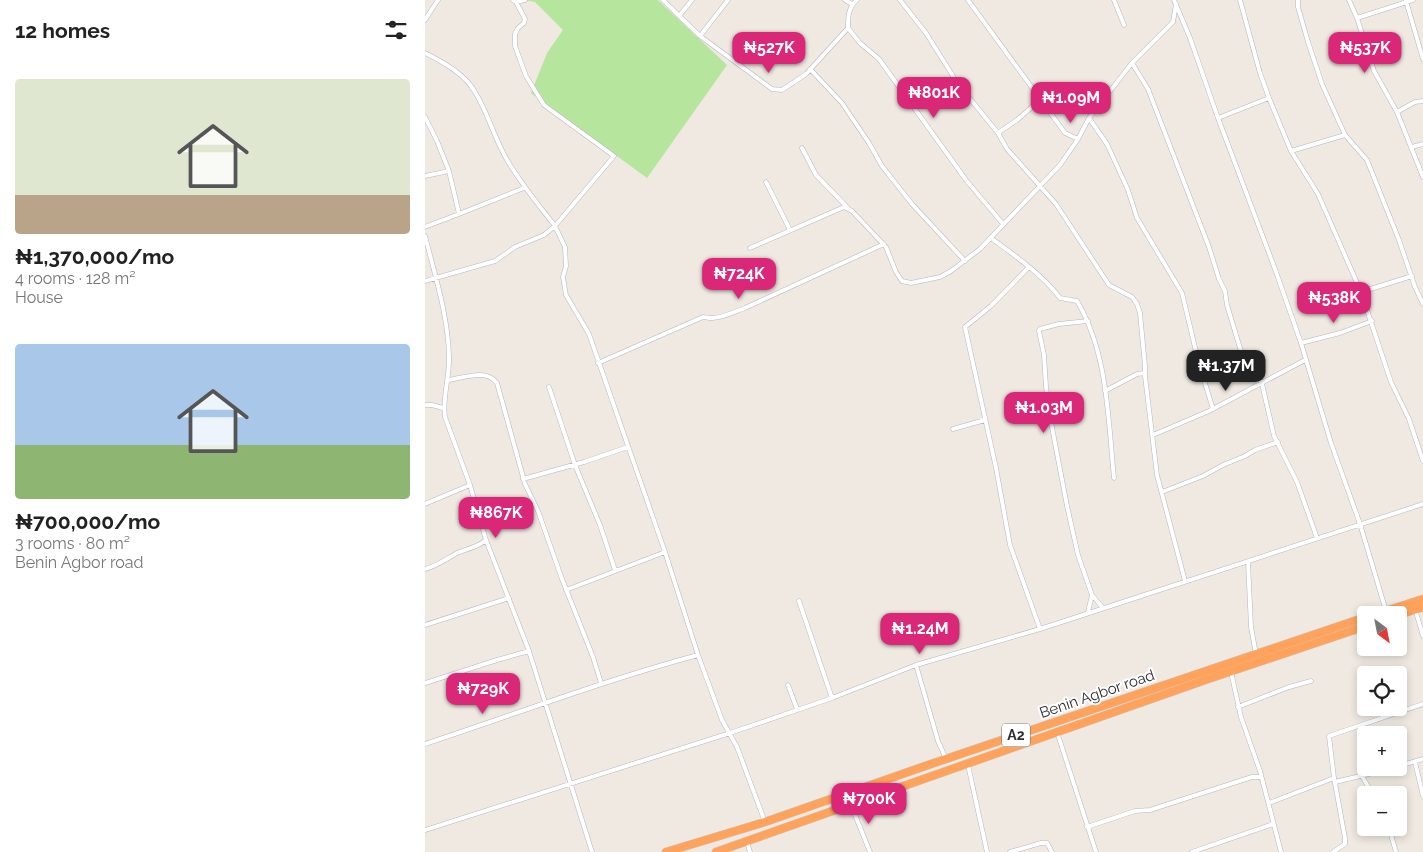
<!DOCTYPE html>
<html lang="en">
<head>
<meta charset="utf-8">
<style>
  :root { --surface:#fff; --page:#f2f2f2; --text:#222; --muted:#767676; --accent:#db2777 }
  body { margin:0; font-family:Raleway,sans-serif; background:var(--page); color:var(--text); height:100vh; display:flex; flex-direction:column; font-size:19px; white-space:nowrap }
  * { box-sizing:border-box; margin:0 }
  p { font-size:16px; color:var(--muted) }
  .icon { flex:none; width:28px; height:28px; fill:none; stroke:currentColor; stroke-width:2; stroke-linecap:round; stroke-linejoin:round }
  .map { position:relative; flex:1; overflow:hidden }
  .drawer { display:flex; flex-direction:column; background:var(--surface); width:425px }
  .drawer>* { flex:none }
  .needle { width:32px; rotate:148deg }
  .controls { position:absolute; left:932px; top:606px; display:grid; gap:10px }
  .controls a { display:grid; place-items:center; width:50px; height:50px; border-radius:5px; background:var(--surface); box-shadow:0 2px 8px #0003; font-size:25px }
  .price { position:absolute; translate:-50% -42px; padding:0 11px; border-radius:10px; background:var(--accent); color:#fff; font-size:16px; line-height:32px; filter:drop-shadow(0 1px 2px #0008) }
  .price::after { content:''; position:absolute; left:50%; top:30px; width:15px; height:11px; margin-left:-8px; background:inherit; clip-path:polygon(0 0,100% 0,50% 100%) }
  .price.selected { background:#222; color:#fff }
  ul { padding:0; list-style:none }
  li { display:grid; align-content:center; gap:10px; height:265px; padding:0 15px }
  li span { display:grid; place-items:center; height:155px; border-radius:5px; color:#555 }
  li>.icon { margin-inline-start:auto }
  span .icon { width:90px; height:90px; fill:#fffc; stroke-width:1 }
  li b { font-size:21px }
  h2 { display:flex; justify-content:space-between; align-items:center; height:60px; padding:0 15px; font-size:21px }
  main { display:flex; flex:1; min-height:0 }
  .map>svg:first-child { display:block }
  .green { fill:#b6e59e }
  .lines { fill:none; stroke-linecap:round; stroke-linejoin:round }
  .street-casing { stroke:#b4b7c1; stroke-width:5 }
  .highway-casing { stroke:#c9c9c9; stroke-width:9 }
  .street { stroke:#fff; stroke-width:4 }
  .highway { stroke:#ffa35c; stroke-width:8 }
  .labels { text-anchor:middle; stroke-width:4; stroke-linejoin:round; paint-order:stroke }
  .shield { fill:#fff; stroke:#6d6d6d; stroke-width:1 }
  .shield-label { font-size:14px; font-weight:bold; fill:#2e2e2e }
  .street-label { font-size:15px; fill:#2e2e2e; stroke:#fff }
</style>
</head>
<body>
<main>
<section class="drawer">
<h2>12 homes<svg class="icon" aria-label="filters" viewBox="0 0 24 24"><path d="M4 7h16M4 17h16"/><circle cx="9" cy="7" r="2"/><circle cx="15" cy="17" r="2"/></svg></h2>
<ul>
<li><span style="background:linear-gradient(#dfe7d0 75%,#b9a48a 0)"><svg class="icon" aria-label="home" viewBox="0 0 24 24"><path d="M3 11l9-7 9 7M6 9v11h12V9"/></svg></span><div><b>₦1,370,000/mo</b><p>4 rooms · 128 m²</p><p>House</p></div></li>
<li><span style="background:linear-gradient(#a9c7e8 65%,#8fb573 0)"><svg class="icon" aria-label="home" viewBox="0 0 24 24"><path d="M3 11l9-7 9 7M6 9v11h12V9"/></svg></span><div><b>₦700,000/mo</b><p>3 rooms · 80 m²</p><p>Benin Agbor road</p></div></li>
</ul>
</section>
<div class="map">
<svg width="998" height="852" viewBox="0 0 998 852">
  <rect width="100%" height="100%" fill="#efe9e1"/>
  <path class="green" d="M99,0H233L302,65L222,178L106,93L122,53L138,30L110,2Z"/>
  <g class="lines">
    <defs>
      <path id="street" d="M88,0L91,2L100,19L99,23L93,28L90,34V46L101,76L119,105L189,156L130,226L140,247L141,266L138,277L141,295L164,334L240,552
        M238,0L275,36L347,89L357,90L381,74L423,28C423,17 423,8 432,0
        M420,0L427,4
        M475,0L501,33L533,84L573,133
        M543,0L640,133L653,139L664,118L707,63L748,22L751,4
        M689,0L699,25
        M749,0L765,38L793,118L850,269L876,343L906,443L935,524L961,611
        M815,0L835,73L844,98L866,151L893,194L936,292L966,382L984,419L998,461
        M873,0V7L883,42L897,84L920,135L942,160L974,240L990,287L998,304
        M924,0L932,18L949,71L972,112L990,102L998,101
        M981,1L998,59
        M91,2L100,0
        M254,16L267,0
        M932,18L988,0
        M0,20L13,0
        M423,28L435,43L454,59L541,180L578,224
        M275,36L303,0
        M0,53C18,62 40,74 50,92C63,113 69,137 81,158C95,183 113,204 130,226L119,235L90,247L70,261L0,281
        M707,63L723,89L784,247L794,279L800,291L802,305L815,348L823,368L831,372L837,384L849,436L872,482L892,538
        M385,69L417,103L444,143L457,166L487,204L540,261
        M616,99L592,120L573,133L582,149L631,204L684,285L707,297L712,304L715,313L720,366V376L732,475L760,581
        M972,112L998,177
        M0,117L12,141L24,171
        M664,118L682,144L703,190L712,218L757,293L774,364L788,409
        M793,118L844,98
        M987,147L998,144
        M377,148L391,175L423,208
        M866,151L920,135
        M0,176L24,171L34,214L0,227
        M341,182L365,230
        M34,214L99,188
        M0,236C10,275 23,316 24,356C25,377 17,397 20,417L45,485L61,540L104,651L167,852
        M566,238C588,254 619,276 635,298L652,301C683,353 683,419 689,478
        M325,248L419,207L427,211L461,247L471,272L477,281L486,283L515,277L526,271L555,249L635,165L653,139
        M603,268L566,306L540,327L571,468L585,545L615,629
        M936,292L987,276
        M663,321L634,324L615,329L614,331L619,355L621,387L626,422L642,506L653,555L667,595L678,608
        M876,343L915,333L947,321
        M173,363L278,317C281,317 283,318 286,318C296,319 311,311 320,308L459,244
        M23,380C39,378 61,368 72,383L100,484L113,511L137,579L168,657L176,683
        M124,387L150,465L175,525L190,570
        M680,391L712,374L720,373
        M0,405H7L18,408
        M528,429L560,420
        M728,435L784,411L880,360
        M98,479L159,462L203,447
        M737,492L778,476L798,465L820,456L830,450L853,442
        M0,504L45,485
        M823,562L826,627L831,654
        M0,569C12,566 21,559 32,553C42,549 53,547 61,540
        M141,590L240,552L273,655
        M374,601L407,698
        M990,609L998,636
        M663,612L667,595
        M0,625L84,598
        M491,665L513,741L521,759
        M806,672L816,717L835,771L856,852
        M0,683L72,660L104,651
        M363,685L372,709
        M813,707L864,687L886,681
        M632,732L671,852
        M0,744C91,714 180,680 273,655L297,720L312,747L340,822
        M990,762L998,796
        M543,765L562,852
        M974,766L998,759
        M937,776L948,795
        M910,782L969,768
        M844,803L909,778
        M426,805L445,852
        M662,827L710,811L725,810L827,777H836
        M964,828L971,852
        M0,830L305,733L407,698L491,665L615,629L998,504
        M322,842L325,852
        M585,852L616,843H622L627,852
        M767,852L848,824
        M908,852L920,844V838L909,778L904,736L998,704"/>
      <path id="highway" d="M948,615L998,599
        M973,615L998,607
        M241,852L340,822L506,764L941,617
        M291,852L783,679L941,626"/>
    </defs>
    <use href="#street" class="street-casing"/>
    <use href="#highway" class="highway-casing"/>
    <use href="#street" class="street"/>
    <use href="#highway" class="highway"/>
  </g>
  <g class="labels">
    <rect class="shield" x="577" y="723.5" width="28" height="23" rx="4"/>
    <g class="shield-label">
      <text x="591" y="740">A2</text>
    </g>
    <g class="street-label">
      <text transform="translate(672 694) rotate(-19)" y="5">Benin Agbor road</text>
    </g>
  </g>
</svg>
<div class="controls">
<a><svg class="needle" viewBox="-14 -14 28 28"><path d="M0-13l5 13h-10z" fill="#e53935"/><path d="M0 13l5-13h-10z" fill="#767676"/></svg></a>
<a><svg class="icon" aria-label="locate" viewBox="0 0 24 24"><circle cx="12" cy="12" r="6"/><path d="M12 2v4M12 18v4M2 12h4M18 12h4"/></svg></a>
<a>+</a>
<a>−</a>
</div>
<b class="price" style="left:344px;top:74px">₦527K</b>
<b class="price" style="left:940px;top:74px">₦537K</b>
<b class="price" style="left:509px;top:119px">₦801K</b>
<b class="price" style="left:646px;top:124px">₦1.09M</b>
<b class="price" style="left:314px;top:300px">₦724K</b>
<b class="price" style="left:909px;top:324px">₦538K</b>
<b class="price selected" style="left:801px;top:392px">₦1.37M</b>
<b class="price" style="left:619px;top:434px">₦1.03M</b>
<b class="price" style="left:71px;top:539px">₦867K</b>
<b class="price" style="left:495px;top:655px">₦1.24M</b>
<b class="price" style="left:58px;top:715px">₦729K</b>
<b class="price" style="left:444px;top:825px">₦700K</b>
</div>
</main>
</body>
</html>
